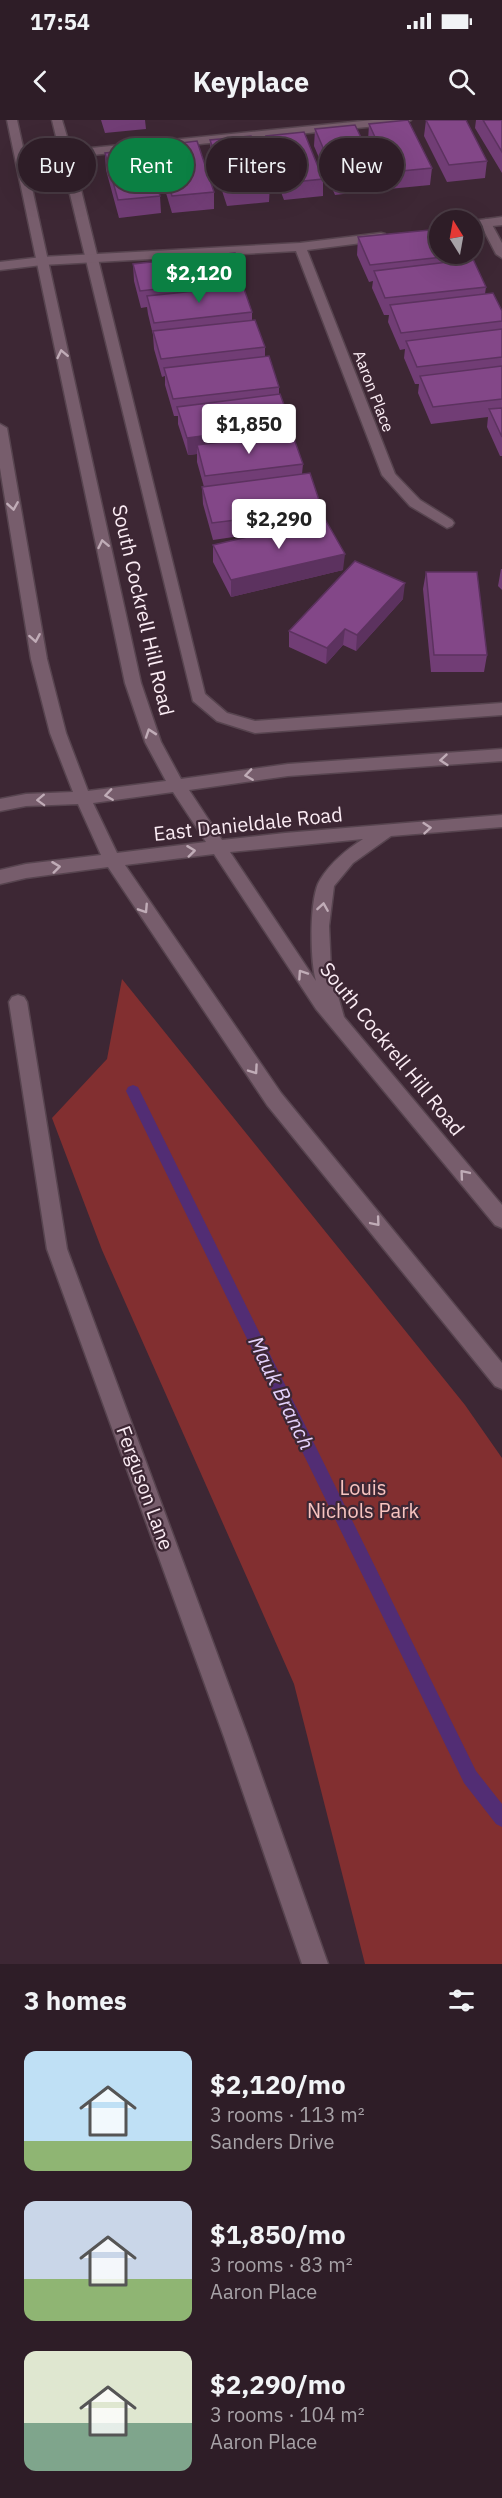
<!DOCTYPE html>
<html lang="en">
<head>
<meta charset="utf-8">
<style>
  :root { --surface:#2e1d27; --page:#3a2a33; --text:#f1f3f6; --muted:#a7a2a7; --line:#493b44; --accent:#0b8043 }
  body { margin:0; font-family:"IBM Plex Sans",sans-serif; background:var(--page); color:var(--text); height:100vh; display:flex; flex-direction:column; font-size:22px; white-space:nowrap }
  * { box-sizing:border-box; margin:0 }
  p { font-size:20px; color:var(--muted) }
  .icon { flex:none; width:33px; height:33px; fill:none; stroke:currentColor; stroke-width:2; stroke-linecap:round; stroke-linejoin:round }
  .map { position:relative; height:1844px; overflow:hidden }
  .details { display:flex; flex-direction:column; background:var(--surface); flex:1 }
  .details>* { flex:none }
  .top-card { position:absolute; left:18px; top:18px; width:466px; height:54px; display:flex; gap:12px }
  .needle { width:39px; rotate:349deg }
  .tools { position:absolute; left:429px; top:90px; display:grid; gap:12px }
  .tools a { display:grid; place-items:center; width:54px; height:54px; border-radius:50%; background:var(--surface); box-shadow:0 6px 24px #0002,0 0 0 2px var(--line); font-size:30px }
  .price { position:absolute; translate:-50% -51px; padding:0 14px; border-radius:6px; background:#fff; color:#222; font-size:20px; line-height:39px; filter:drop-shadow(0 2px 3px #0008) }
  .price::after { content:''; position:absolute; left:50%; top:36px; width:18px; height:14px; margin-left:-9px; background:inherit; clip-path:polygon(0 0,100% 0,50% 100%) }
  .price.current { background:var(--accent); color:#fff }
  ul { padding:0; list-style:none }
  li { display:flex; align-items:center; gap:18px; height:150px; padding:0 24px }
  li span { display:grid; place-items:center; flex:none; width:168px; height:120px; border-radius:12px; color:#555 }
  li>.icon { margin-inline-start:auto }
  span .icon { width:72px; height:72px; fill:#fffc; stroke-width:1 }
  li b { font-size:26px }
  h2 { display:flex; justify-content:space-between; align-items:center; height:72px; padding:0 24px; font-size:26px }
  .pill { padding:0 21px; border-radius:27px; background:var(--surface); box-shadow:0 6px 24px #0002,0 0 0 2px var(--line); font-size:21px; line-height:54px }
  .pill.current { background:var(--accent); color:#fff }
  .status { display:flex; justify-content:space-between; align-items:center; height:42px; padding:0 30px; background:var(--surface); direction:ltr }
  .status svg { height:16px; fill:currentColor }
  header { display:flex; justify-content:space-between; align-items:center; height:78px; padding:0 24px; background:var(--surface); font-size:27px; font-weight:800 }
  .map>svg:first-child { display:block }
  .green { fill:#822f30 }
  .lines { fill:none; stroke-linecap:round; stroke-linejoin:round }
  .stream { fill:#522d74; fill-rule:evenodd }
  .lane-casing { stroke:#57444f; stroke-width:3 }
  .street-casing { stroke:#57444f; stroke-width:3 }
  .secondary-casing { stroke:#57444f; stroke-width:3 }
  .lane { fill:#775d6c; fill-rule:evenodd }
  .street { fill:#775d6c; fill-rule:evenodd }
  .secondary { fill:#775d6c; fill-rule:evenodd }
  .wall { fill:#713d75 }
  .shaded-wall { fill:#5c325f }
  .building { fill:#834788; stroke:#5c325f; stroke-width:1.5 }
  .oneway { stroke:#c0acb7 }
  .labels { text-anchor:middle; stroke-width:4.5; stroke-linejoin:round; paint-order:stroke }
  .far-street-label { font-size:16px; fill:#fbecf4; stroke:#3d2734 }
  .street-label { font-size:20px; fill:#fbecf4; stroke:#3d2734 }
  .park-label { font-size:20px; fill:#f8c4c0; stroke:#3d2734 }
  .water-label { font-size:21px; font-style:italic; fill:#e6d3fd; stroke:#3d2734 }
</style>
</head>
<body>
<div class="status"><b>17:54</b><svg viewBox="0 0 49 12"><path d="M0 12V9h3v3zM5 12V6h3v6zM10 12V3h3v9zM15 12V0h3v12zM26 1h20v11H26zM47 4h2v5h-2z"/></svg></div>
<header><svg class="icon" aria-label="back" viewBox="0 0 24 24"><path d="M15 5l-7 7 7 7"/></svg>Keyplace<svg class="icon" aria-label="search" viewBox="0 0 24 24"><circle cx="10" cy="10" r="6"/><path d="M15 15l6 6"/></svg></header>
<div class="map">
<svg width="502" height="1844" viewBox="0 0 502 1844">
  <rect width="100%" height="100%" fill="#3d2734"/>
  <path class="green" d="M122,859L465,1285L502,1338V1844H365L294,1564L102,1130L52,998L107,939Z"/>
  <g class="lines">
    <path class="stream" d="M133,965L138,967L476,1651L502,1684V1707L496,1704L464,1663L126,971L128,967Z"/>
    <defs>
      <path id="lane" d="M52,0H62L71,30L373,0H411L406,3L73,37L205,574L227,593L255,601L502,583V595L255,613L217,601L193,581Z
        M486,99L490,101L502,123V138L496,134L480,103Z"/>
      <path id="street" d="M502,97V105L472,108V101Z
        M381,113L385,114V120L307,130L395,354L420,380L452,400L454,403L452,406L447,408L410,386L382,355L296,131L42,145L0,150V142L42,137L300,123Z
        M18,875L24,877L27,882L67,1129L248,1617L328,1844H302L224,1617L47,1129L9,882L12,877Z"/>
      <path id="secondary" d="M7,0H17L141,563L161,622L181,659L288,644L502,629V641L288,656L189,670L222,720L285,713L502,695V707L391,716L353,743L334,766L329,806L331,851L344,897L502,1085V1108L495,1105L316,889L214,734L125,745L281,973L502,1243V1269L495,1266L267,985L108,747L26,758L0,764V750L26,744L101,735L78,684L26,686L0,691V679L26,674L73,672L50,613L31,539L0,348V304L7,308L47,539L66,613L88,671L166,661L145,622L125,563ZM173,672L206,722L117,733L93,683ZM363,719C346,730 331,742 320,760C309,777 310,842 316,861L230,732Z"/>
    </defs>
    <use href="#lane" class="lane-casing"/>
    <use href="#street" class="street-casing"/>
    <use href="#secondary" class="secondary-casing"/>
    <use href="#lane" class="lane"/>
    <use href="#street" class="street"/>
    <use href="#secondary" class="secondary"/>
  </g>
  <path class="wall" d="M101,0H145L146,9L105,13Z
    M426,0L487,41L485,58L447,62L424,16Z
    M476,0H502V53L475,8Z
    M369,4L432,48L430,65L389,69L368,21Z
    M315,9L378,53L376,70L335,75L314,26Z
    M266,16L323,59V76L284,80L266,33Z
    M210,20L270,65L269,82L227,86L211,37Z
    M156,26L214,72V89L172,93L157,43Z
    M105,33L160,76L161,93L119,98L106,50Z
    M358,117L470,134L469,140L486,167L485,174L502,191V336H500L487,307L488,297L431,304L418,273L419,264H415L404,238L405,229L400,230L388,202L389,195H384L372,168L373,161L369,162L357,135Z
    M133,144L243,159V166L252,192V200L265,227V236L279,267V274L291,304V314L303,344L302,354L322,389L321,400L343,450L231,477L213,442V425L262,413L213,420L203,384L202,367H204L197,342V334L188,335L178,304V296H174L165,265V256L162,257L154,229L153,215L148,194L147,187L141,188L134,161Z
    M501,449H502V470L498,466Z
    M426,452L487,535L484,552H431L423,469Z
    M403,479L356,531L343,525L326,544L289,527V511Z"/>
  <path class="shaded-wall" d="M291,304L290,321L197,325V334L188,335L187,318Z
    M345,434L343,450L231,477V460Z
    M405,463L403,479L356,531L357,515Z
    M345,509L343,525L326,544L327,528Z"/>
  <path class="building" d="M408,0L432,48L391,52L369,4Z
    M426,0H466L487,41L449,45Z
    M483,0H502V32Z
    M355,5L378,53L336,58L315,9Z
    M304,12L323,59L284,63L266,16Z
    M251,16L270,65L227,69L210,20Z
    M197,21L214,72L172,76L156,26Z
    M146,29L160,76L118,80L105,33Z
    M440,109V134H470L370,145L358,117Z
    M235,133L243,159L140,171L133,144Z
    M473,139L486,167L385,178L374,151Z
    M243,166L252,192L154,203L147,176Z
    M493,173L502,191V201L401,213L390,185Z
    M255,200L265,227L161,239L153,211Z
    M502,209V237L417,247L406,221Z
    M269,236L279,267L173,279L164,248Z
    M502,246V279L433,287L420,256Z
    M280,274L291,304L187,318L177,287Z
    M502,288V317L489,289Z
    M292,313L303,344L205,356L197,325Z
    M310,353L322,389L212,403L202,367Z
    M325,399L345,434L231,460L213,425Z
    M355,441L405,463L357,515L345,509L327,528L289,511Z
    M426,452H477L487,535H434Z"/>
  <defs><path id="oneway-chevron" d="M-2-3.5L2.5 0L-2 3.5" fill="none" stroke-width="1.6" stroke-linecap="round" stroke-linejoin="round" transform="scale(1.5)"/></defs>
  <g class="oneway">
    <use href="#oneway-chevron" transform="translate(62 234) rotate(-102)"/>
    <use href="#oneway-chevron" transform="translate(13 386) rotate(81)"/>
    <use href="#oneway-chevron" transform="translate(103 424) rotate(-102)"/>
    <use href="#oneway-chevron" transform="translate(35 518) rotate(80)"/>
    <use href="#oneway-chevron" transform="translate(150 613) rotate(-109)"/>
    <use href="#oneway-chevron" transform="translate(444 640) rotate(175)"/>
    <use href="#oneway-chevron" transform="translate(249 655) rotate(172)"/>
    <use href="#oneway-chevron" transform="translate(109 675) rotate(172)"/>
    <use href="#oneway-chevron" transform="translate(41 680) rotate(178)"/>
    <use href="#oneway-chevron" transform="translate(427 708) rotate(-5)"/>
    <use href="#oneway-chevron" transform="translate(191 731) rotate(-7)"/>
    <use href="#oneway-chevron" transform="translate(56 747) rotate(-7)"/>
    <use href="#oneway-chevron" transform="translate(323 787) rotate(-81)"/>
    <use href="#oneway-chevron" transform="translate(144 789) rotate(57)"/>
    <use href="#oneway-chevron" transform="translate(302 854) rotate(-124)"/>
    <use href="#oneway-chevron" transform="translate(254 950) rotate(55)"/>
    <use href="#oneway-chevron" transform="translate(464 1054) rotate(-130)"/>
    <use href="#oneway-chevron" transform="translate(376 1102) rotate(50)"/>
  </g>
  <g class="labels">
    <g class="far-street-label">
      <text transform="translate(374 271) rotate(69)" y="6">Aaron Place</text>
    </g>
    <g class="street-label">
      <text transform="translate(143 490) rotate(77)" y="7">South Cockrell Hill Road</text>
      <text transform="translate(248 704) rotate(-6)" y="7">East Danieldale Road</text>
      <text transform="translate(392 929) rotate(51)" y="7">South Cockrell Hill Road</text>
      <text transform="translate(145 1368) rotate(70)" y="7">Ferguson Lane</text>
    </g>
    <g class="park-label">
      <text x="363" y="1375">Louis<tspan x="363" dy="23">Nichols Park</tspan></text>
    </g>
    <g class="water-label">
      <text transform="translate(281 1273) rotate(64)" y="7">Mauk Branch</text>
    </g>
  </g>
</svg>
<div class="tools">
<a><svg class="needle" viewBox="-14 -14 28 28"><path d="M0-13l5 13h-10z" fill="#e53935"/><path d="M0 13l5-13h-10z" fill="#a7a2a7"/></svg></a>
</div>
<b class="price current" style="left:199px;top:184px">$2,120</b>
<b class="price" style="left:249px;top:335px">$1,850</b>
<b class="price" style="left:279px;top:430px">$2,290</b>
<div class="top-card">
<a class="pill">Buy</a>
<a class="pill current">Rent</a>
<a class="pill">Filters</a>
<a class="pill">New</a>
</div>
</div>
<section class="details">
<h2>3 homes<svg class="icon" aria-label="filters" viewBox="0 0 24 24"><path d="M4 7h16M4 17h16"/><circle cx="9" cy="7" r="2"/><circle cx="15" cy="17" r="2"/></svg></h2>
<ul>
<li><span style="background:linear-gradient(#bfe0f5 75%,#8fb573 0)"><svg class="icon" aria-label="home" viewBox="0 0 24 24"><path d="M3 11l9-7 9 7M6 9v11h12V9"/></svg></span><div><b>$2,120/mo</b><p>3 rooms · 113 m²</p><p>Sanders Drive</p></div></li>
<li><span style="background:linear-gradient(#c9d6e8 65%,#8fb573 0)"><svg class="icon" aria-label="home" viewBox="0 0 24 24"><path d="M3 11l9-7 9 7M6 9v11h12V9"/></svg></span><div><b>$1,850/mo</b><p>3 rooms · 83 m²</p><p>Aaron Place</p></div></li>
<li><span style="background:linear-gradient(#dfe7d0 60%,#7fa58c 0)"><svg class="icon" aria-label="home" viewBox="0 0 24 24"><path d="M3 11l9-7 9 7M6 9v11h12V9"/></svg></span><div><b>$2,290/mo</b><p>3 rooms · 104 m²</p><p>Aaron Place</p></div></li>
</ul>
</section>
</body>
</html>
